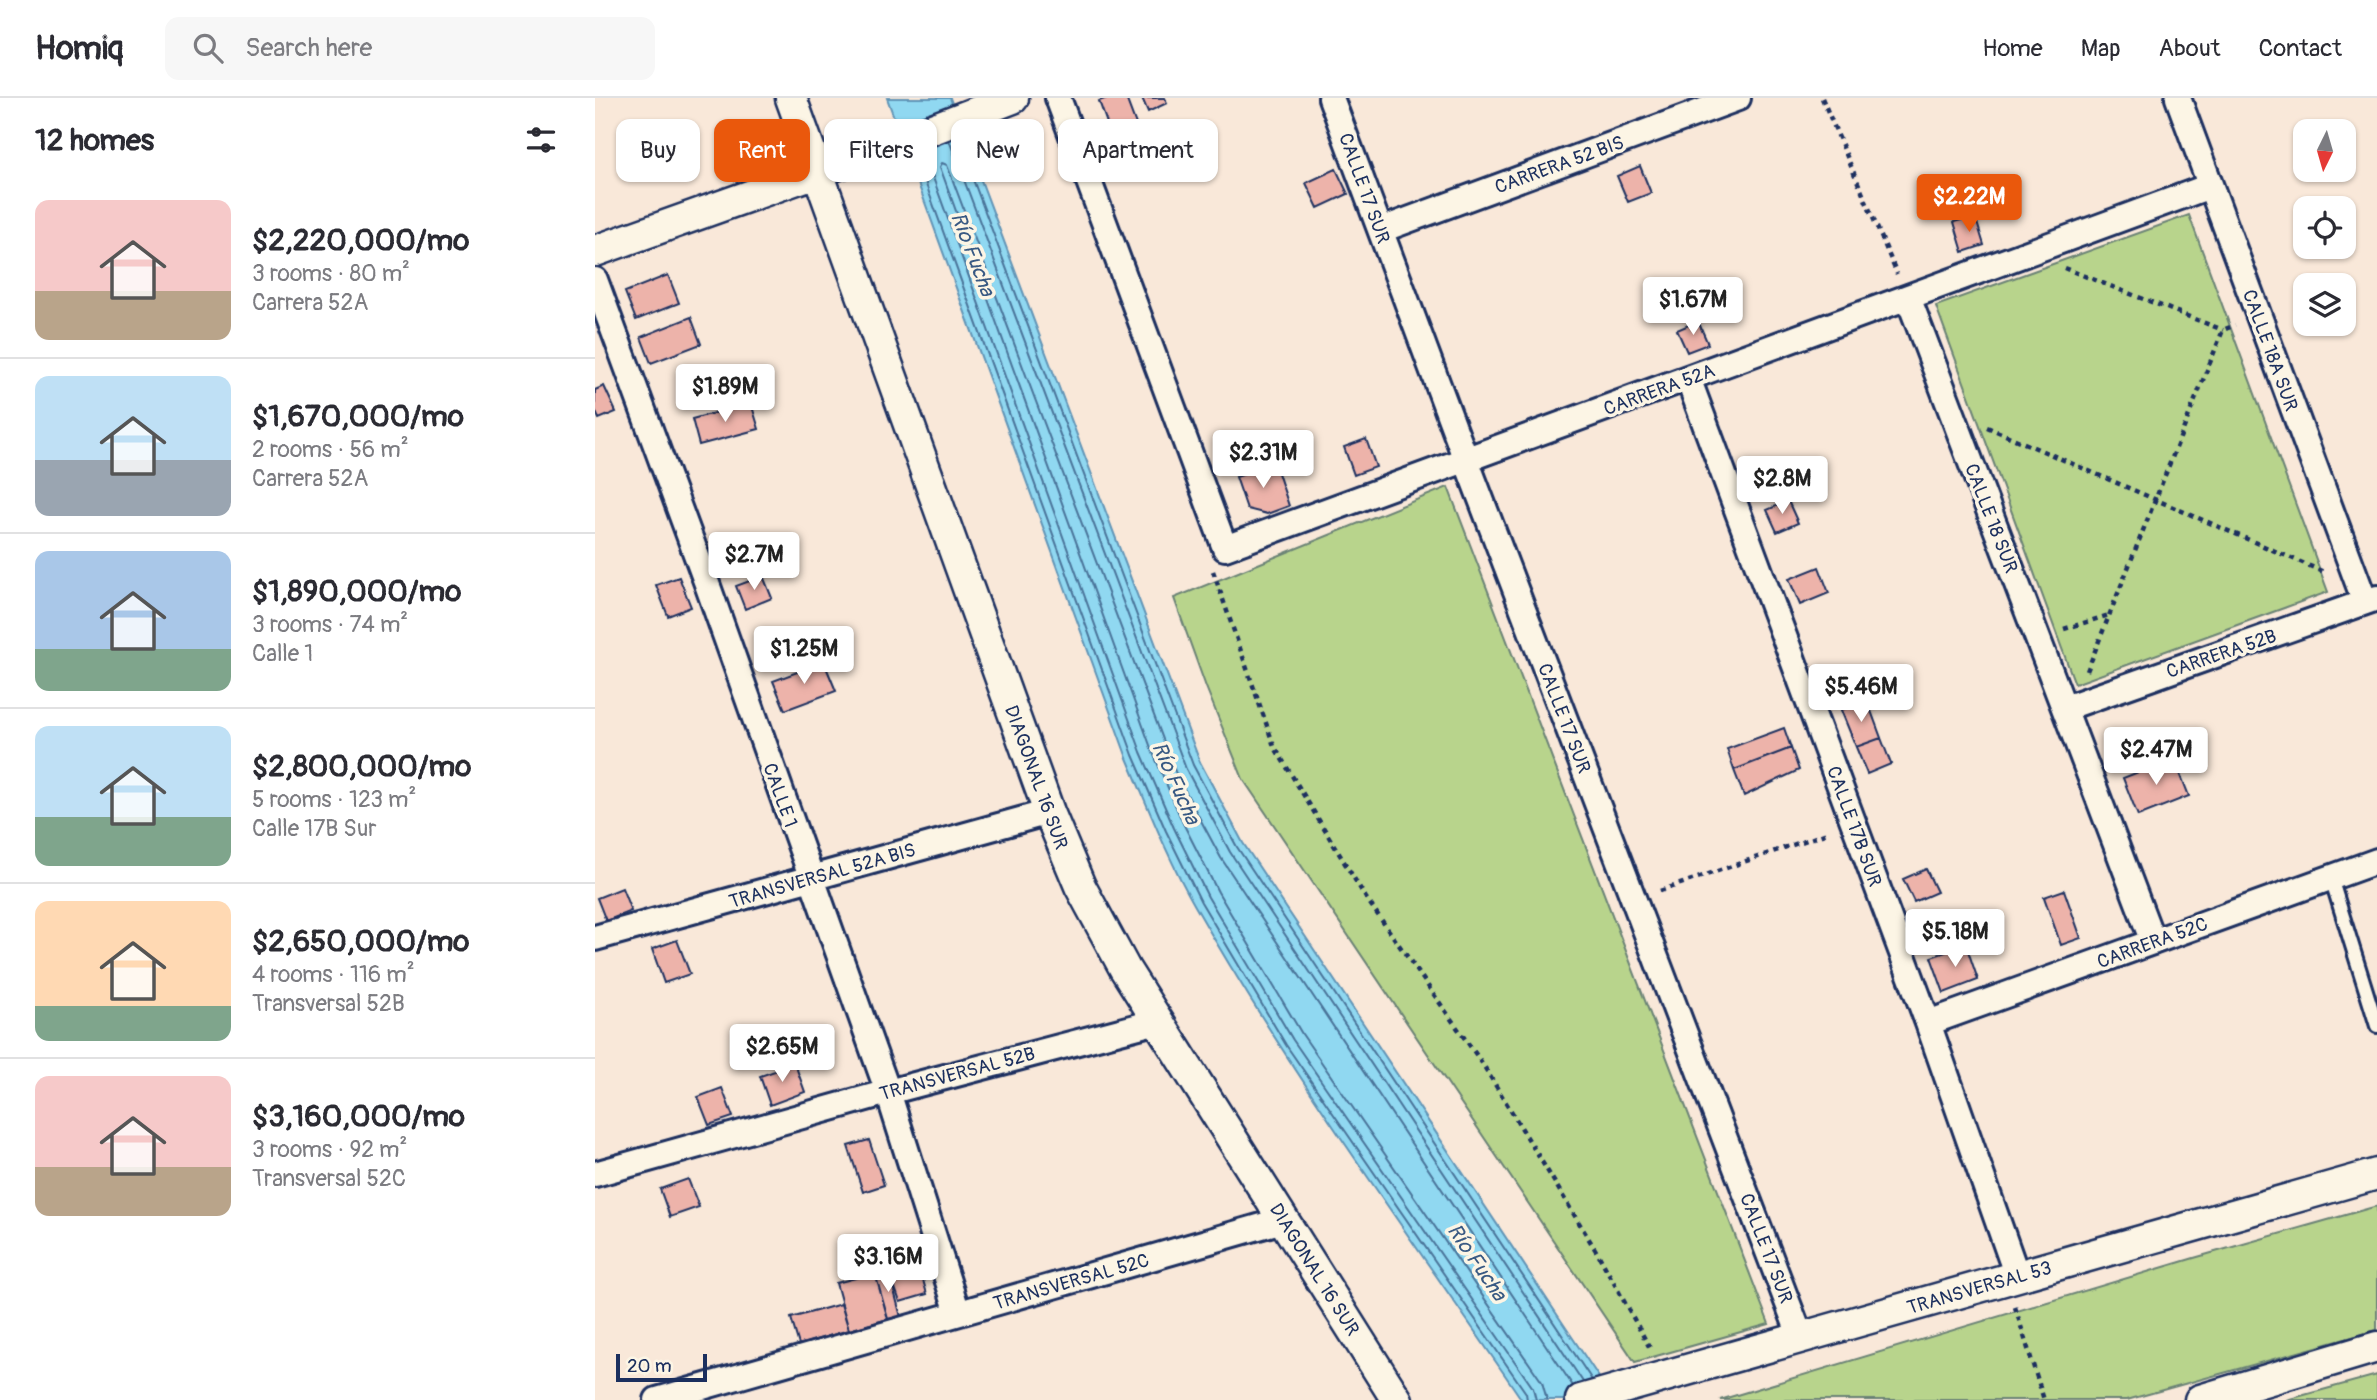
<!DOCTYPE html>
<html lang="en">
<head>
<meta charset="utf-8">
<style>
  :root { --surface:#fff; --page:#f7f7f7; --text:#2b2b33; --muted:#7c7c81; --line:#e1e1e2; --accent:#ea580c }
  body { margin:0; font-family:Pangolin,sans-serif; background:var(--page); color:var(--text); height:100vh; display:flex; flex-direction:column; font-size:26px; white-space:nowrap }
  * { box-sizing:border-box; margin:0 }
  p { font-size:23px; color:var(--muted) }
  .icon { flex:none; width:38px; height:38px; fill:none; stroke:currentColor; stroke-width:2; stroke-linecap:round; stroke-linejoin:round }
  .map { position:relative; flex:1; overflow:hidden }
  .details { display:flex; flex-direction:column; background:var(--surface); width:595px }
  .details>* { flex:none }
  .banner { position:absolute; left:21px; top:21px; width:665px; height:63px; display:flex; gap:14px }
  .needle { width:46px; rotate:185deg }
  .fabs { position:absolute; left:1698px; top:21px; display:grid; gap:14px }
  .fabs a { display:grid; place-items:center; width:63px; height:63px; border-radius:14px; background:var(--surface); box-shadow:0 2px 5px #0004; font-size:35px }
  .scale { position:absolute; left:21px; bottom:18px; width:91px; box-sizing:border-box; padding-left:7px; border:4px solid #1b2f5e; border-top:0; font-size:19px; line-height:24px; white-space:nowrap; color:#1b2f5e; -webkit-text-stroke:5px #fcf5e5; paint-order:stroke }
  .price { position:absolute; translate:-50% -60px; padding:0 16px; border-radius:7px; background:#fff; color:#222; font-size:23px; line-height:46px; filter:drop-shadow(0 2px 4px #0008) }
  .price::after { content:''; position:absolute; left:50%; top:42px; width:21px; height:16px; margin-left:-10px; background:inherit; clip-path:polygon(0 0,100% 0,50% 100%) }
  .price.current { background:var(--accent); color:#fff }
  ul { padding:0; list-style:none }
  li { display:flex; align-items:center; gap:21px; height:175px; padding:0 35px }
  li+li { border-top:2px solid var(--line) }
  li span { display:grid; place-items:center; flex:none; width:196px; height:140px; border-radius:14px; color:#555 }
  li>.icon { margin-inline-start:auto }
  span .icon { width:84px; height:84px; fill:#fffc; stroke-width:1 }
  li b { font-size:30px }
  h2 { display:flex; justify-content:space-between; align-items:center; height:84px; padding:0 35px; font-size:30px }
  .tag { padding:0 24px; border-radius:14px; background:var(--surface); box-shadow:0 2px 5px #0004; font-size:24px; line-height:63px }
  .tag.current { background:var(--accent); color:#fff }
  header { display:flex; align-items:center; gap:42px; box-sizing:border-box; height:98px; padding:0 35px; background:var(--surface); border-bottom:2px solid var(--line) }
  header strong { font-size:33px }
  nav { display:flex; gap:38px; margin-inline-start:auto; font-size:24px }
  .search { width:490px; height:63px; background:var(--page); display:flex; align-items:center; gap:18px; box-sizing:border-box; padding:0 24px; border-radius:14px; color:var(--muted); font-size:26px }
  main { display:flex; flex:1; min-height:0 }
  .map>svg:first-child { display:block }
  .green { fill:#b8d48c; stroke:#6a8275; stroke-width:2 }
  .water { fill:#90d8f1; stroke:#6194b6; stroke-width:2 }
  .lines { fill:none; stroke-linecap:round; stroke-linejoin:round }
  .shore { stroke:#4a7399; stroke-width:2 }
  .building { fill:#edb3aa; stroke:#1b2f5e; stroke-width:2 }
  .service-casing { stroke:#1b2f5e; stroke-width:18 }
  .minor-casing { stroke:#1b2f5e; stroke-width:30 }
  .tertiary-casing { stroke:#1b2f5e; stroke-width:35 }
  .path { stroke:#1b2f5e; stroke-width:4.5; stroke-dasharray:5 5; stroke-linecap:butt }
  .service { stroke:#fcf5e5; stroke-width:12 }
  .minor { stroke:#fcf5e5; stroke-width:24 }
  .tertiary { stroke:#fcf5e5; stroke-width:30 }
  .labels { text-anchor:middle; stroke-width:7; stroke-linejoin:round; paint-order:stroke }
  .street-label { font-size:19px; fill:#1b2f5e; stroke:#fcf5e5 }
  .water-label { font-size:21px; font-style:italic; fill:#385983; stroke:#fcf5e5 }
</style>
</head>
<body>
<header>
<strong>Homiq</strong>
<div class="search"><svg class="icon" aria-label="search" viewBox="0 0 24 24"><circle cx="10" cy="10" r="6"/><path d="M15 15l6 6"/></svg>Search here</div>
<nav><a>Home</a><a>Map</a><a>About</a><a>Contact</a></nav>
</header>
<main>
<section class="details">
<h2>12 homes<svg class="icon" aria-label="filters" viewBox="0 0 24 24"><path d="M4 7h16M4 17h16"/><circle cx="9" cy="7" r="2"/><circle cx="15" cy="17" r="2"/></svg></h2>
<ul>
<li><span style="background:linear-gradient(#f6c9c9 65%,#b9a48a 0)"><svg class="icon" aria-label="home" viewBox="0 0 24 24"><path d="M3 11l9-7 9 7M6 9v11h12V9"/></svg></span><div><b>$2,220,000/mo</b><p>3 rooms · 80 m²</p><p>Carrera 52A</p></div></li>
<li><span style="background:linear-gradient(#bfe0f5 60%,#9aa5b1 0)"><svg class="icon" aria-label="home" viewBox="0 0 24 24"><path d="M3 11l9-7 9 7M6 9v11h12V9"/></svg></span><div><b>$1,670,000/mo</b><p>2 rooms · 56 m²</p><p>Carrera 52A</p></div></li>
<li><span style="background:linear-gradient(#a9c7e8 70%,#7fa58c 0)"><svg class="icon" aria-label="home" viewBox="0 0 24 24"><path d="M3 11l9-7 9 7M6 9v11h12V9"/></svg></span><div><b>$1,890,000/mo</b><p>3 rooms · 74 m²</p><p>Calle 1</p></div></li>
<li><span style="background:linear-gradient(#bfe0f5 65%,#7fa58c 0)"><svg class="icon" aria-label="home" viewBox="0 0 24 24"><path d="M3 11l9-7 9 7M6 9v11h12V9"/></svg></span><div><b>$2,800,000/mo</b><p>5 rooms · 123 m²</p><p>Calle 17B Sur</p></div></li>
<li><span style="background:linear-gradient(#ffd9b3 75%,#7fa58c 0)"><svg class="icon" aria-label="home" viewBox="0 0 24 24"><path d="M3 11l9-7 9 7M6 9v11h12V9"/></svg></span><div><b>$2,650,000/mo</b><p>4 rooms · 116 m²</p><p>Transversal 52B</p></div></li>
<li><span style="background:linear-gradient(#f6c9c9 65%,#b9a48a 0)"><svg class="icon" aria-label="home" viewBox="0 0 24 24"><path d="M3 11l9-7 9 7M6 9v11h12V9"/></svg></span><div><b>$3,160,000/mo</b><p>3 rooms · 92 m²</p><p>Transversal 52C</p></div></li>
</ul>
</section>
<div class="map">
<svg width="1782" height="1302" viewBox="0 0 1782 1302">
  <rect width="100%" height="100%" fill="#f9e8d9"/>
  <filter id="ink" filterUnits="userSpaceOnUse"><feTurbulence type="fractalNoise" baseFrequency=".0143" numOctaves="2"/><feDisplacementMap in="SourceGraphic" scale="14" xChannelSelector="R" yChannelSelector="G"/><feConvolveMatrix kernelMatrix="1 2 1 2 8 2 1 2 1" color-interpolation-filters="sRGB"/></filter>
  <g filter="url(#ink)">
    <path class="green" d="M1594,117L1733,494L1480,586L1341,208Z
      M853,389L1174,1226L1040,1264L648,681L611,589L579,500Z
      M1782,1108V1232L1532,1302H1125L1599,1160Z
      M1782,1277V1302H1691Z"/>
    <path class="water" d="M292,0H355L605,664L648,745L1019,1302H927C816,1139 698,980 600,808C573,761 553,709 532,660Z"/>
    <g class="lines">
      <path class="shore" d="M362,39L598,667L642,749L997,1282
        M354,42L591,671L635,754L988,1284
        M328,52L546,654L579,730L613,799L698,942L938,1290L941,1302
        M320,56L538,657L571,733L606,804L691,947L931,1295L932,1302
        M952,1302L947,1284L707,936L623,794L588,725L556,650L345,69L347,65L352,67L581,676L626,760L978,1288"/>
    </g>
    <path class="building" d="M512,0H531L554,61L528,70L504,3Z
      M547,0H570L572,5L553,14Z
      M1045,68L1056,95L1033,104L1022,78Z
      M741,71L753,96L723,110L711,85Z
      M1380,118L1389,147L1368,154L1359,124Z
      M73,177L84,205L41,222L30,194Z
      M96,219L106,246L56,265L46,239Z
      M1103,223L1113,246L1092,254L1082,232Z
      M9,288L21,314L4,321L0,312V292Z
      M156,305L164,331L104,347L97,321Z
      M771,341L781,369L759,377L749,349Z
      M680,366L694,408L672,416L652,411L641,379Z
      M1193,403L1203,425L1182,434L1172,412Z
      M1224,469L1234,495L1205,507L1194,481Z
      M168,478L177,500L150,511L141,488Z
      M84,479L96,509L73,518L61,487Z
      M229,564L241,593L190,612L178,583Z
      M1272,602L1286,640L1261,649L1246,612Z
      M1189,630L1196,650L1139,672L1132,651Z
      M1286,640L1296,666L1272,676L1261,649Z
      M1196,650L1204,672L1149,698L1139,672Z
      M1579,660L1594,698L1543,718L1528,680Z
      M1331,771L1342,794L1319,804L1308,781Z
      M27,790L36,813L11,823L2,800Z
      M1469,792L1486,840L1466,847L1449,799Z
      M82,842L95,876L69,885L57,851Z
      M1371,847L1383,882L1349,895L1336,859Z
      M200,966L210,994L175,1007L165,978Z
      M127,990L138,1019L114,1027L103,999Z
      M274,1042L289,1087L268,1094L253,1048Z
      M93,1081L104,1109L75,1119L65,1091Z
      M322,1161L332,1196L305,1204L293,1170Z
      M293,1170L306,1219L293,1221L280,1175Z
      M280,1175L293,1221L254,1232L241,1185Z
      M246,1206L254,1232L204,1247L196,1220Z"/>
    <g class="lines">
      <defs>
        <path id="service" d="M1736,780L1782,928"/>
        <path id="minor" d="M463,0L630,450L1615,88
          M736,0L871,362L1206,1240
          M1583,0L1770,504
          M786,132L1143,0
          M0,182L111,483L293,994L363,1215
          M1313,199L1558,844
          M1093,280L1333,925L1422,1178
          M1470,610L1782,500
          M0,840L454,714
          M1333,925L1782,763
          M0,1076L293,994L563,923
          M62,1302L688,1122"/>
        <path id="tertiary" d="M196,0L454,714L485,788L530,871L802,1302
          M0,153L283,52L418,0
          M986,1302L1782,1076
          M1605,1302L1782,1249"/>
      </defs>
      <use href="#service" class="service-casing"/>
      <use href="#minor" class="minor-casing"/>
      <use href="#tertiary" class="tertiary-casing"/>
      <path class="path" d="M1227,0L1302,176
        M1469,170L1628,232
        M1392,329L1731,475
        M618,473L679,648L771,800L887,965L1003,1156L1056,1252
        M1469,531L1514,517
        M1492,573L1628,232L1640,227
        M1065,793L1235,734
        M1420,1209L1449,1302"/>
      <use href="#service" class="service"/>
      <use href="#minor" class="minor"/>
      <use href="#tertiary" class="tertiary"/>
    </g>
  </g>
  <g class="labels">
    <g class="street-label">
      <text transform="translate(964 66) rotate(-20)" y="7">CARRERA 52 BIS</text>
      <text transform="translate(770 90) rotate(70)" y="7">CALLE 17 SUR</text>
      <text transform="translate(1676 252) rotate(70)" y="7">CALLE 18A SUR</text>
      <text transform="translate(1064 291) rotate(-20)" y="7">CARRERA 52A</text>
      <text transform="translate(1397 420) rotate(69)" y="7">CALLE 18 SUR</text>
      <text transform="translate(1626 555) rotate(-19)" y="7">CARRERA 52B</text>
      <text transform="translate(970 620) rotate(69)" y="7">CALLE 17 SUR</text>
      <text transform="translate(442 679) rotate(70)" y="7">DIAGONAL 16 SUR</text>
      <text transform="translate(186 697) rotate(70)" y="7">CALLE 1</text>
      <text transform="translate(1260 728) rotate(70)" y="7">CALLE 17B SUR</text>
      <text transform="translate(227 777) rotate(-16)" y="7">TRANSVERSAL 52A BIS</text>
      <text transform="translate(1557 844) rotate(-20)" y="7">CARRERA 52C</text>
      <text transform="translate(362 975) rotate(-15)" y="7">TRANSVERSAL 52B</text>
      <text transform="translate(1172 1150) rotate(69)" y="7">CALLE 17 SUR</text>
      <text transform="translate(720 1171) rotate(58)" y="7">DIAGONAL 16 SUR</text>
      <text transform="translate(476 1183) rotate(-16)" y="7">TRANSVERSAL 52C</text>
      <text transform="translate(1384 1189) rotate(-16)" y="7">TRANSVERSAL 53</text>
    </g>
    <g class="water-label">
      <text transform="translate(378 156) rotate(69)" y="7">Río Fucha</text>
      <text transform="translate(581 685) rotate(66)" y="7">Río Fucha</text>
      <text transform="translate(882 1164) rotate(56)" y="7">Río Fucha</text>
    </g>
  </g>
</svg>
<div class="fabs">
<a><svg class="needle" viewBox="-14 -14 28 28"><path d="M0-13l5 13h-10z" fill="#e53935"/><path d="M0 13l5-13h-10z" fill="#7c7c81"/></svg></a>
<a><svg class="icon" aria-label="locate" viewBox="0 0 24 24"><circle cx="12" cy="12" r="6"/><path d="M12 2v4M12 18v4M2 12h4M18 12h4"/></svg></a>
<a><svg class="icon" aria-label="layers" viewBox="0 0 24 24"><path d="M12 4l9 5-9 5-9-5zM3 14l9 5 9-5"/></svg></a>
</div>
<div class="scale">20 m</div>
<b class="price current" style="left:1374px;top:136px">$2.22M</b>
<b class="price" style="left:1098px;top:239px">$1.67M</b>
<b class="price" style="left:130px;top:326px">$1.89M</b>
<b class="price" style="left:668px;top:392px">$2.31M</b>
<b class="price" style="left:1187px;top:418px">$2.8M</b>
<b class="price" style="left:159px;top:494px">$2.7M</b>
<b class="price" style="left:209px;top:588px">$1.25M</b>
<b class="price" style="left:1266px;top:626px">$5.46M</b>
<b class="price" style="left:1561px;top:689px">$2.47M</b>
<b class="price" style="left:1360px;top:871px">$5.18M</b>
<b class="price" style="left:187px;top:986px">$2.65M</b>
<b class="price" style="left:293px;top:1196px">$3.16M</b>
<div class="banner">
<a class="tag">Buy</a>
<a class="tag current">Rent</a>
<a class="tag">Filters</a>
<a class="tag">New</a>
<a class="tag">Apartment</a>
</div>
</div>
</main>
</body>
</html>
